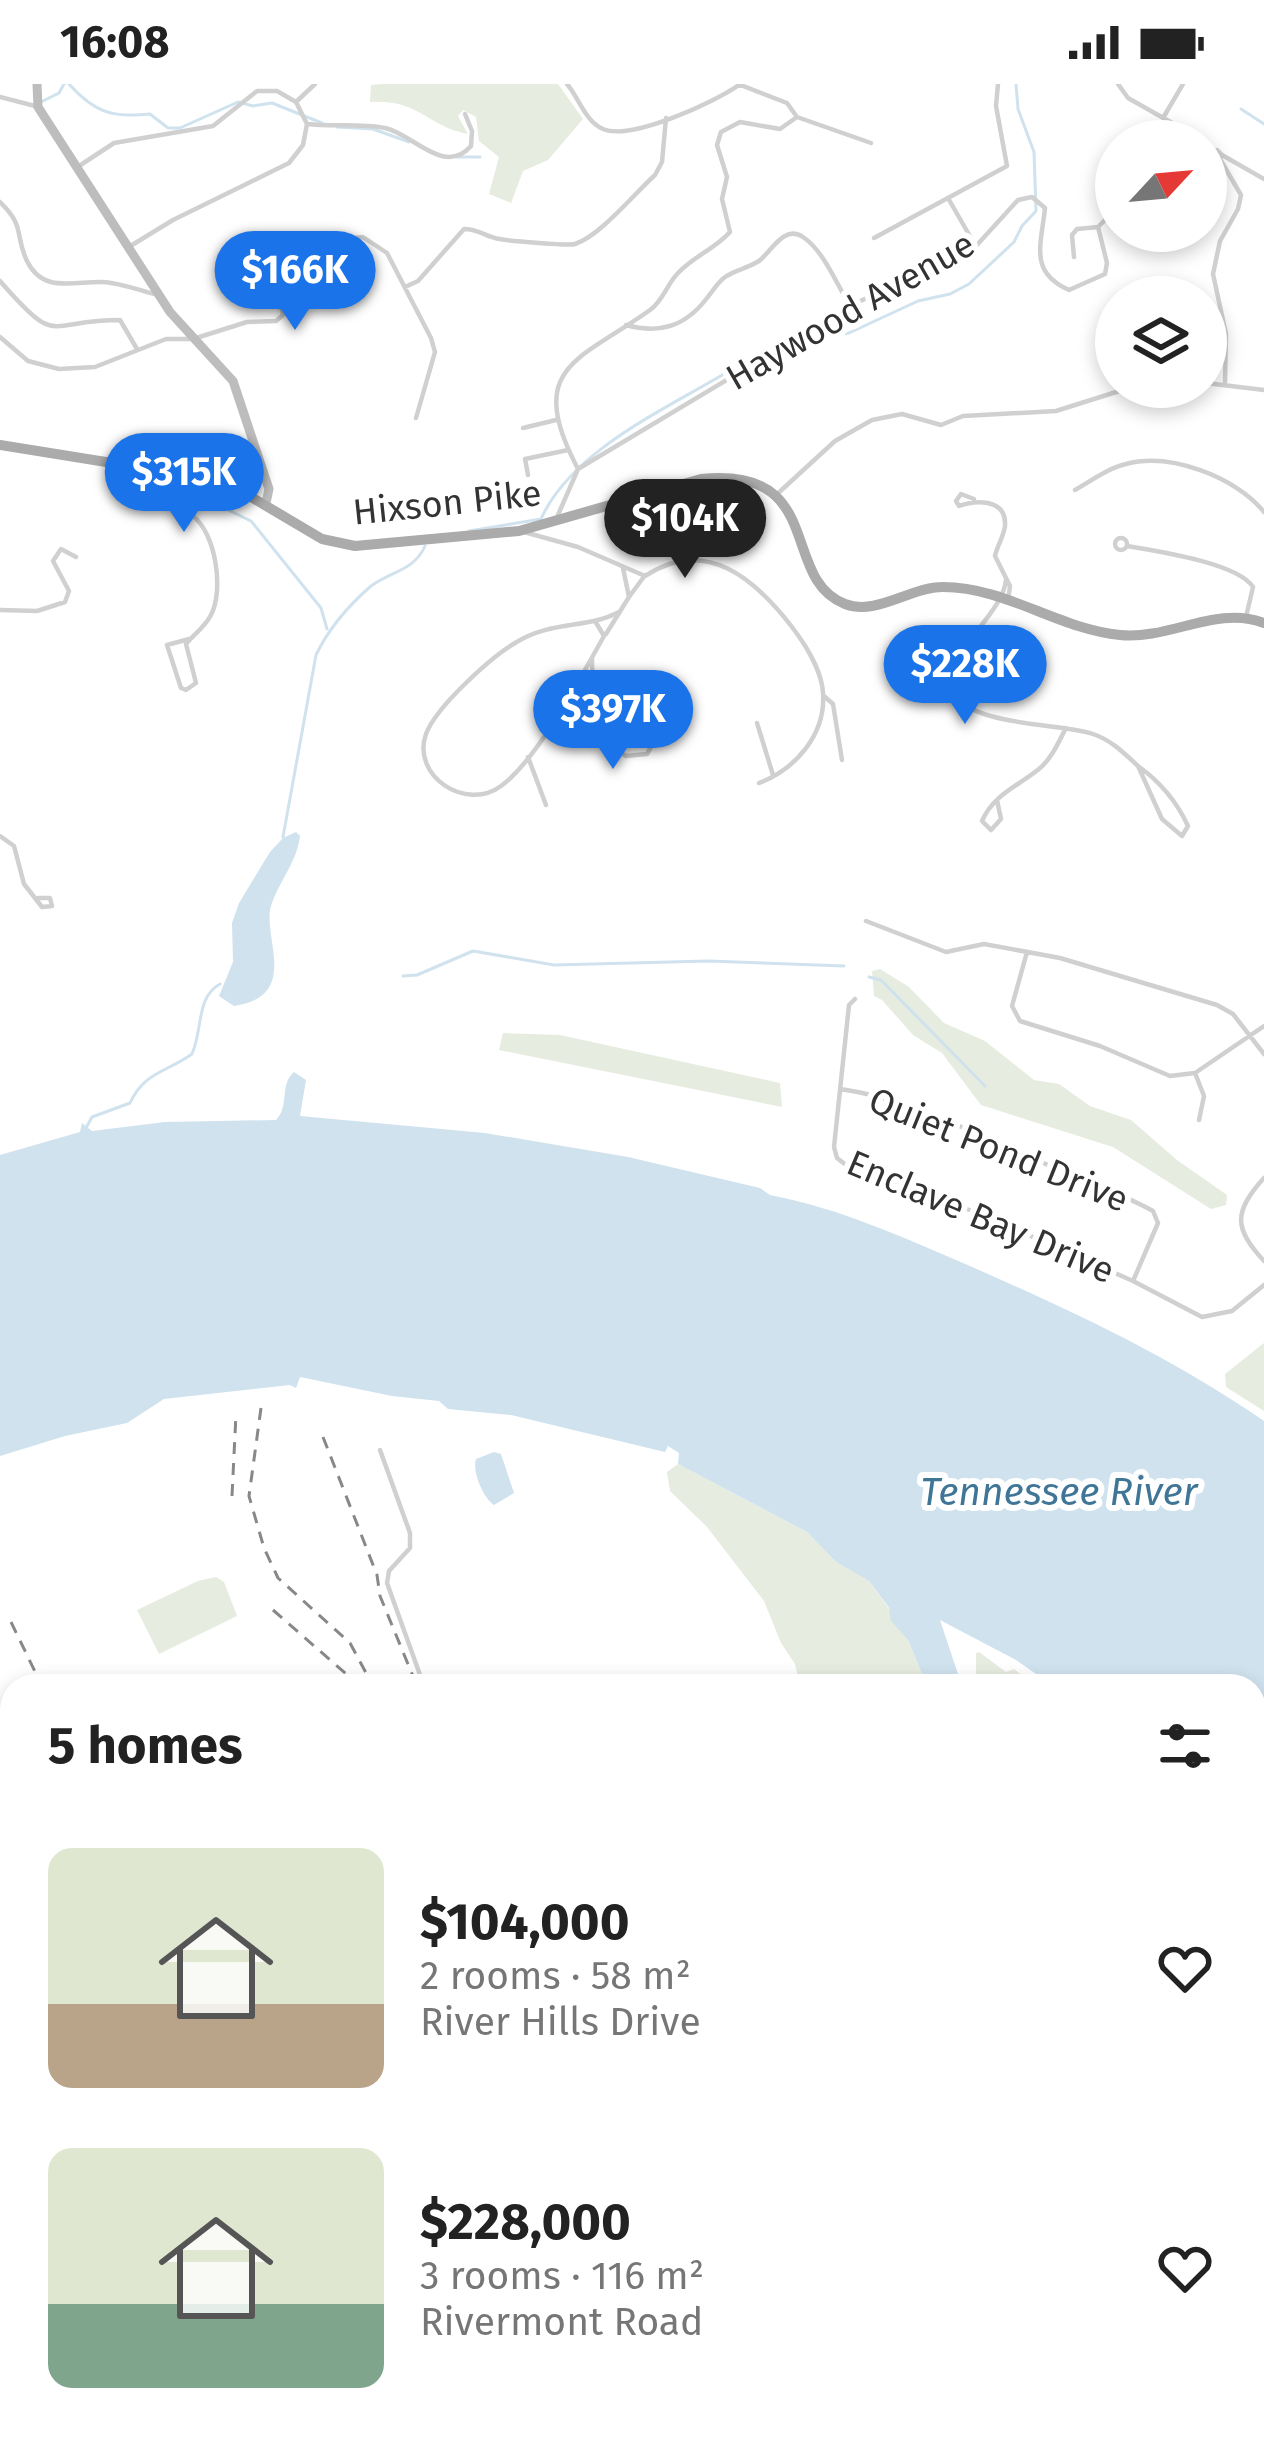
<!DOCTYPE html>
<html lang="en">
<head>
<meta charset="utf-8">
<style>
  :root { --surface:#fff; --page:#f6f6f6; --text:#222; --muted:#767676; --accent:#1a73e8 }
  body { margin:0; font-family:"Fira Sans",sans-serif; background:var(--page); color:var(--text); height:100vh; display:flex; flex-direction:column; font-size:45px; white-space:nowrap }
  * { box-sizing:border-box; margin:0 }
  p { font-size:39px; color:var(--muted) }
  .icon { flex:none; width:66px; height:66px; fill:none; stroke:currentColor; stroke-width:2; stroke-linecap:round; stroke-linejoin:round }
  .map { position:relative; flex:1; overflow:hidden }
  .sheet { position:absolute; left:0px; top:1590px; width:1266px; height:768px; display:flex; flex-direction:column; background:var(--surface); border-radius:36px 36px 0 0; box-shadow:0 6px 18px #0003 }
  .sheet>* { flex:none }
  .needle { width:78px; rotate:64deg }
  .controls { position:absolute; left:1095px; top:36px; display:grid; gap:24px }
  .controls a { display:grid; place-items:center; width:132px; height:132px; border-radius:50%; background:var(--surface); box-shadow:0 6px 18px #0003; font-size:60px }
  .price { position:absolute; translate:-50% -102px; padding:0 27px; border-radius:42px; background:var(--accent); color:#fff; font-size:39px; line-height:78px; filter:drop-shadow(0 3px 6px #0008) }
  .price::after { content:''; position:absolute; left:50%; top:72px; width:36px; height:27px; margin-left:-18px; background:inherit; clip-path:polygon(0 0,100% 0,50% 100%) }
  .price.current { background:#222; color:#fff }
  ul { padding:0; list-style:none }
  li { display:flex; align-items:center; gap:36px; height:300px; padding:0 48px }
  li span { display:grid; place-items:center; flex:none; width:336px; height:240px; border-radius:24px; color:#555 }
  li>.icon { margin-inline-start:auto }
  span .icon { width:144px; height:144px; fill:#fffc; stroke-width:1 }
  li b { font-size:51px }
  h2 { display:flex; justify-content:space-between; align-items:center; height:144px; padding:0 48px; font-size:51px }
  .status { display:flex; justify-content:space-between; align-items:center; height:84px; padding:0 60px; background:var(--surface); direction:ltr }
  .status svg { height:33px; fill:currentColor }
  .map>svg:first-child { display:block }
  .green { fill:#e6ecdf }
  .water { fill:#cfe2ee }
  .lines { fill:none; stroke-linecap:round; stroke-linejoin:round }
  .stream { stroke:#cfe2ee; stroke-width:3 }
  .street { stroke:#d0d0d0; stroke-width:4.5 }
  .secondary { stroke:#bdbdbd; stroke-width:9 }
  .primary { stroke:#ababab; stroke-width:10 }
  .rail { stroke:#888; stroke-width:3; stroke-dasharray:12 9; stroke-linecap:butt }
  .labels { text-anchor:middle; stroke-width:12; stroke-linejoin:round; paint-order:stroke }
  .street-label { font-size:36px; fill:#333; stroke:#fff }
  .water-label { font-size:39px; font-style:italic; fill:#3f7597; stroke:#fff }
</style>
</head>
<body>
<div class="status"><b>16:08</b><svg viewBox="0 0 49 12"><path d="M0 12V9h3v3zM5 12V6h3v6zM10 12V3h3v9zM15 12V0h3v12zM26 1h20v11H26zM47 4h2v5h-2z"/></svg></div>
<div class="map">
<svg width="1264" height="2358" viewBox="0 0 1264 2358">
  <rect width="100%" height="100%" fill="#fff"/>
  <path class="green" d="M382,0H558L583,35L548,76L523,87L511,119L489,110L499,73L479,57L476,33L463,26L458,32L468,50C426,42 420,15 370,18L371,1Z
    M880,885L909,903L944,939L985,957L1034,996L1059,1000L1090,1022L1131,1036L1177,1076L1227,1111L1226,1121L1211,1125L1113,1063L981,1021L942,969L913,951L882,916L874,912L872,887Z
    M503,949L560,951L780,999L782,1023L499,966Z
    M1264,1259V1327L1226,1303L1225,1290Z
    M678,1380L807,1448L836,1478L869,1497L891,1528L892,1537L908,1556L927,1602H800L795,1580L781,1559L764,1517L707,1443L670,1407L667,1388Z
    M216,1493L224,1498L237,1532L159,1570L137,1526L198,1497Z
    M979,1568L1006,1588L1014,1585L1036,1602H976V1569Z
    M12,1827V2027L0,2028V1834Z
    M1254,2157L1264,2165V2258L1254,2251Z
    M488,2346H798V2358H489Z"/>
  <path class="water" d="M296,748L300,752C297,778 279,797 271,822C262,853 301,912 234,922L219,912L233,878L232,839L239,819L270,768L283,754Z
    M294,988L306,996L300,1032L485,1049L628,1073L760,1104L770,1111C839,1124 905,1154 970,1182C1074,1228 1170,1272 1264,1337V1714L1254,1708V1602H1053L1016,1576L940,1536L962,1602H927L908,1556L891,1537L889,1524L869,1497L836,1478L807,1448L678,1380L679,1369L668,1362L665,1368L511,1331L448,1325L439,1317L392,1312L300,1293L296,1304L290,1301L164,1315L127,1339L65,1352L0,1372V1071L80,1048L82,1039L92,1047L165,1038L276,1036C290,1022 279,1001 294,988Z
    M494,1368L501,1370L514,1409L494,1421C483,1414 472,1387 476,1375Z"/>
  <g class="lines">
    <path class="stream" d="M69,0C95,29 113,34 150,30L168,44H180L238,18L253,22L272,19L322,39
      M41,18L59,9L64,0
      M1241,25L1264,40
      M337,43L373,45L409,58
      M458,73H480
      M220,422L251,437L321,524L327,545
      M469,447L541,435C572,366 666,325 729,287L745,298L822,254L849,249L918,217L950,210L969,200L1014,158L1022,142L1036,127L1034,68L1018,25L1016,0
      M283,753L316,571C329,544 348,522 371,502C391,487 414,487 425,462
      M403,892L417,891L473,867L554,881L708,877L844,882
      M869,893L881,896L985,1002
      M86,1044L92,1033L130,1019C144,988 167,988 192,970C203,945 196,913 220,900
      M1254,2203L1264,2204"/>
    <path class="street" d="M567,0C579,14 585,37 603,45C631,57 715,18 739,1
      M738,0L787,19L797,33
      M1118,0L1128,14L1204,57
      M0,13L35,22
      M296,18L315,0
      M797,33L871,59
      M1163,34L1183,0
      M307,40C333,43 360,39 385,44C412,49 444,93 471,62L472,47L465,30
      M1217,66L1222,71L1216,77L1210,70Z
      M1222,71L1264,95
      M1220,75L1241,111L1238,125L1220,157L1213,190L1226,250L1225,298
      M76,84L114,59L213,42L257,7H277L296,18L307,40L303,61L289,79L173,136L132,161
      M948,114L975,161
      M0,118C26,143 14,150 27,177C43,210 74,197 103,198C121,199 141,207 158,211
      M874,154L1007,82L996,22L998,0
      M1074,173L1072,151L1077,145L1098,143
      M0,197C59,265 45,236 120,236L137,265
      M405,203L418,197L464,145C479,145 486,153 500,155C510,157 569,162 575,160C600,152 635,109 655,91L662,78L666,34
      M626,241C659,250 685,243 707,214C713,207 717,199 725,193C735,186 748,184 759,177C771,168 784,140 803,153C824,167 837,201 850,222
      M0,253L28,277L59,285L95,283L166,255H193L247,238L276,237L283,231L282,224L240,213L235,196L337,156L363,153L387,169L431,254L435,268L416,334
      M1206,299L1264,306
      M523,344L556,336
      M137,383C147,413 169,414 193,432C216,450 224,506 211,531C205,543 194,550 186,560L196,599L186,606L181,604L167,561L189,555
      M578,385C524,282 579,277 650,226C663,217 667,200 678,189C694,172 715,165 730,148L722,115L727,93L717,61L721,48L740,38L780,45L797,33
      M528,391L525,375L568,366
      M1075,406C1091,397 1108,384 1126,380C1170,368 1236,393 1264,428
      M775,412L835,357L872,336L902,330L941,341L963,332L1056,327L1132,303
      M974,415L961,410L956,417L959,422C975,416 1007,414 1005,442C1004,452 997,462 995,472L1010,502L1008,516
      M558,431L578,385L850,222L976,162L1018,116L1032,113L1045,124C1041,162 1029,188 1069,206L1105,190L1107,179L1098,143L1116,125
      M524,448L578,463L645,492C706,452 755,495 792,543C805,560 822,587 823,609C826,650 796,685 759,699
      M1115 460a6 6 0 1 1 12 0a6 6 0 1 1-12 0Z
      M1127,462C1156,467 1238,479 1253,503L1246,533
      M1006,496C1003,530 944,571 950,600C959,644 1059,638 1093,650C1111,656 1124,669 1138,682
      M629,513L643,494
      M0,526L37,527L65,518L69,507L53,477L61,465L76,473
      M595,537L604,552C581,593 537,676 501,702C466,728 411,692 426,650C436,623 490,574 515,559C552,536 587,545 619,528
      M606,550L629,513L623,484
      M592,574C593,614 588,649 626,672L647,670L654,658V610
      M824,612L833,620L842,676
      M757,639L773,691
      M528,673L546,721
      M1138,682C1159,697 1177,718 1188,742L1182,752L1162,735Z
      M997,716L1001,735L991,746L982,737C993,711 1018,702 1039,685C1052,674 1058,659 1066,644
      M0,752L14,762L24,800L42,823L52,822L50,814H38
      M866,837L946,868L984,860L1060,874L1217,921L1233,930L1264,970
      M1027,868L1012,922L1020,937L1100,962L1170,992L1195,989L1264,942
      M855,915L849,921L834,1063L837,1074L846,1081L983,1131L1133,1197L1202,1233L1232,1227L1264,1201
      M1195,989L1204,1012L1199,1036
      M840,1005C906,1014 979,1051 1041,1078C1078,1094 1118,1108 1153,1127L1158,1139L1133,1197
      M1264,1094C1234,1127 1233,1144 1264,1177
      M380,1366L410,1449V1464L389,1487L387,1499L424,1602
      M0,1730L12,1727
      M1254,1942L1264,1927
      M1254,1999V2003
      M0,2177H12
      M0,2210L3,2235L0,2247
      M186,2346V2358
      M960,2346L963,2358"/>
    <path class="secondary" d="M37,0L38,23L170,228L233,297L269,405L266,419
      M482,2346V2358"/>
    <path class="primary" d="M0,361L224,397L322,455L355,462L519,447L701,395C827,382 779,495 845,520C877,532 910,503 943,503C1006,503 1058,545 1120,551C1170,556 1216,521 1264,539
      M1254,2013L1264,2015
      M0,2040L12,2039"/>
    <path class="rail" d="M261,1324L249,1412L264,1464L278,1494L350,1559L373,1602
      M323,1353L377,1491L380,1512L417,1602
      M232,1412L236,1330
      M273,1526L360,1602
      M11,1538L42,1602
      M0,1645L12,1646
      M0,1745L12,1742
      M803,2346L804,2358"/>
  </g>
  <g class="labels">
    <g class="street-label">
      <text transform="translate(850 226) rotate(-30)" y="13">Haywood Avenue</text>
      <text transform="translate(447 418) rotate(-6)" y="13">Hixson Pike</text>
      <text transform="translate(999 1065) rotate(22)" y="13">Quiet Pond Drive</text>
      <text transform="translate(981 1132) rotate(23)" y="13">Enclave Bay Drive</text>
    </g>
    <g class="water-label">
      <text x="1059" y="1421">Tennessee River</text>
    </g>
  </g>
</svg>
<div class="controls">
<a><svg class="needle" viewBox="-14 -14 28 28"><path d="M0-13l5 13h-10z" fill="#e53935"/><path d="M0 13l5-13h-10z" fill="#767676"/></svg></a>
<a><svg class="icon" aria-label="layers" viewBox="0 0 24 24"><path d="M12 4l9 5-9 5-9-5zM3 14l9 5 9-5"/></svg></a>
</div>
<b class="price" style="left:295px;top:249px">$166K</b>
<b class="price" style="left:184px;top:451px">$315K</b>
<b class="price current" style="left:685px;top:497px">$104K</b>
<b class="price" style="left:965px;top:643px">$228K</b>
<b class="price" style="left:613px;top:688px">$397K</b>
<section class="sheet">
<h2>5 homes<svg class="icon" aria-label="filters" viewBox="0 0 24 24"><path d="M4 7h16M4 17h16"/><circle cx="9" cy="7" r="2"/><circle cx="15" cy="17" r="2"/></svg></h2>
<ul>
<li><span style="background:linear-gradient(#dfe7d0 65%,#b9a48a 0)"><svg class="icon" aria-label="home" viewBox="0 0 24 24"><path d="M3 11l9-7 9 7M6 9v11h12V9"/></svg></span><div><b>$104,000</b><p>2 rooms · 58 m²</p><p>River Hills Drive</p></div><svg class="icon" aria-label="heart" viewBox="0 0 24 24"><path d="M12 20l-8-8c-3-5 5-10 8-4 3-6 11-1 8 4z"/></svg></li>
<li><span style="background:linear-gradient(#dfe7d0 65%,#7fa58c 0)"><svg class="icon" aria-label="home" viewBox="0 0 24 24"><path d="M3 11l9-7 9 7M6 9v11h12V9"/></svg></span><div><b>$228,000</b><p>3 rooms · 116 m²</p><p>Rivermont Road</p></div><svg class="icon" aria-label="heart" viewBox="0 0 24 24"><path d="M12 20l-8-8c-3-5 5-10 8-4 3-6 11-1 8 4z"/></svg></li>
</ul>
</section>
</div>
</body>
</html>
